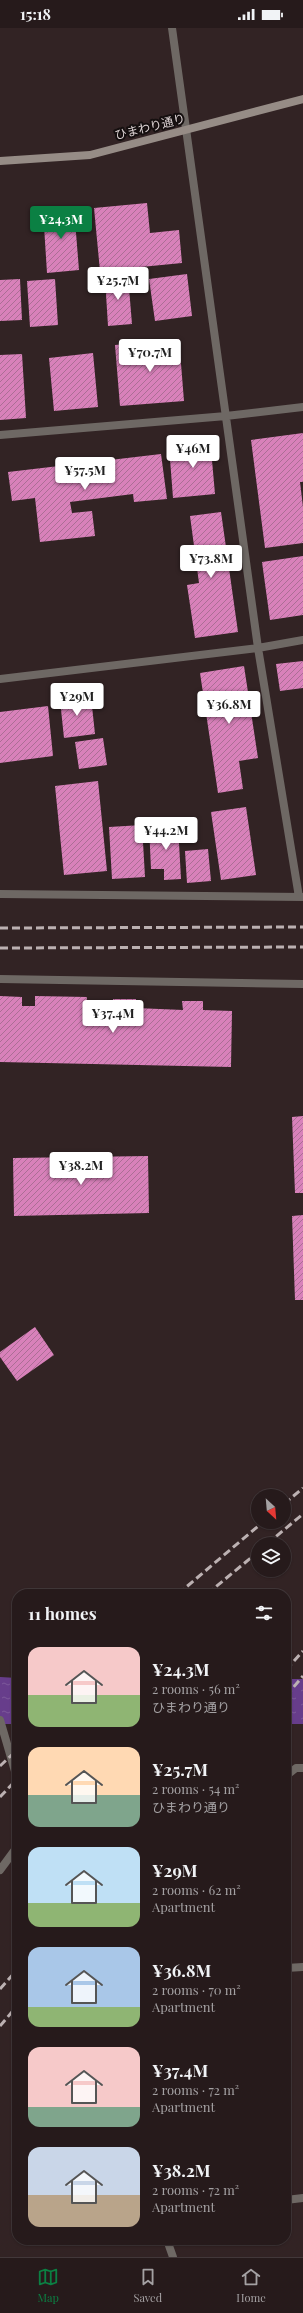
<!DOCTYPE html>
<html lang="en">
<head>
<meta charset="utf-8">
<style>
  :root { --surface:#261a1b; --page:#322728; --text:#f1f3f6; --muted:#a4a1a3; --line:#42383a; --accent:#0b8043 }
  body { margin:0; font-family:"Playfair Display","Noto Sans JP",serif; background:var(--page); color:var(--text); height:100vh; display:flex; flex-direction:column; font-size:15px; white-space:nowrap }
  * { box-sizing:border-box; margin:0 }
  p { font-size:13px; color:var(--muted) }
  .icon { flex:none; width:22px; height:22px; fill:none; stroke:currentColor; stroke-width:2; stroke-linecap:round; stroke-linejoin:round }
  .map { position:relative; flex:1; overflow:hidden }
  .side { position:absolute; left:12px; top:1561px; width:279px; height:656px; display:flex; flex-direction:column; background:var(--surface); border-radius:16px; box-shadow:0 1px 3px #0004,0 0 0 1px var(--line) }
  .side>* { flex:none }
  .needle { width:26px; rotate:154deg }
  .controls { position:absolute; left:251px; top:1461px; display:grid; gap:8px }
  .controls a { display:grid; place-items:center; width:40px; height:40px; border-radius:50%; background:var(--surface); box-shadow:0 1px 3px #0004,0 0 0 1px var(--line); font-size:20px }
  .price { position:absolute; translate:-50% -34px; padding:0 9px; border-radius:4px; background:#fff; color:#222; font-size:13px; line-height:26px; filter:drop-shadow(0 1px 2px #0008) }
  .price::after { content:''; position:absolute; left:50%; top:24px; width:12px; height:9px; margin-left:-6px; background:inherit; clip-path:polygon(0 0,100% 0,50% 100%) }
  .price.active { background:var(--accent); color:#fff }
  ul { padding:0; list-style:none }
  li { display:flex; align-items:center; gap:12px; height:100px; padding:0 16px }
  li span { display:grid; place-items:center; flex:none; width:112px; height:80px; border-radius:12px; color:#555 }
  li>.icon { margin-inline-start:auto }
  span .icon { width:48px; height:48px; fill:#fffc; stroke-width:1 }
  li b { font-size:17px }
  h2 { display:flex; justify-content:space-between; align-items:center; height:48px; padding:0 16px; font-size:17px }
  .status { display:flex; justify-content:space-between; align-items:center; height:28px; padding:0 20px; background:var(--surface); direction:ltr }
  .status svg { height:11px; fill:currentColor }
  .dock { display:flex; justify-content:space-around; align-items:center; height:56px; border-top:1px solid var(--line); background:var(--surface); font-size:11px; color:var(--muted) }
  .dock a { display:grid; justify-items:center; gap:2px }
  .dock .active { color:var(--accent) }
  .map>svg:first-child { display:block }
  .water { fill:url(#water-ripples) }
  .building { fill:url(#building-hatch) }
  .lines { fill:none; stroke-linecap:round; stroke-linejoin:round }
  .lane { stroke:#6e6864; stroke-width:8 }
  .street { stroke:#6e6864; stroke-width:8 }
  .secondary { stroke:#968c86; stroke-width:8 }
  .rail { stroke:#bcb1b2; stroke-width:3; stroke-dasharray:8 4; stroke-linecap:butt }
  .labels { text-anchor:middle; stroke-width:4; stroke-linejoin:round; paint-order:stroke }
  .street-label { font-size:12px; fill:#ded4d5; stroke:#150f0f }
</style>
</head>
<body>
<div class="status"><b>15:18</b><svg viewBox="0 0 49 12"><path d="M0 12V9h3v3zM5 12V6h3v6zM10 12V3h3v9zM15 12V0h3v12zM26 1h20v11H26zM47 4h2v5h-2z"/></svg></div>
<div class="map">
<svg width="303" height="2229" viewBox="0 0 303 2229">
  <defs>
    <pattern id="water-ripples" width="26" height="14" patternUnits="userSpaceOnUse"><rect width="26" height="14" fill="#673d8b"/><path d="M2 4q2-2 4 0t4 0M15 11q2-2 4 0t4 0" fill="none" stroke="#7c589a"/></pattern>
    <pattern id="building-hatch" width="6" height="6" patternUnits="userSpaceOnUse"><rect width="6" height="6" fill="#d881ba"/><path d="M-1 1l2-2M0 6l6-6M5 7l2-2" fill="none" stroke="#ab6e95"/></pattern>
  </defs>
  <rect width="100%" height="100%" fill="#322324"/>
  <path class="water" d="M0,1649L17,1650V1696H0Z
    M286,1651H303V1696H286Z"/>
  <path class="building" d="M147,175L150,205L179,202L182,235L100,243L94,180Z
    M74,180L79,242L47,245L43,182Z
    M187,246L192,288L155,293L149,251Z
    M128,248L132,296L108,298L105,250Z
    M20,251L22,292L0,293V252Z
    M55,251L58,297L30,299L27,253Z
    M179,311L184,373L120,378L115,317Z
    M93,325L98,379L54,383L49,330Z
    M22,326L26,390L0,392V327Z
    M303,405V454H300L303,479V515L265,520L251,412Z
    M210,410L215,466L173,470L170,431L179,430L178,413Z
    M161,426L167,471L134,474L133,466L70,474L72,485L92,483L95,508L40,514L35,470L12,473L8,444Z
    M221,484L238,604L195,610L187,557L199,555L190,488Z
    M303,528V587L270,592L262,534Z
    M303,633V660L280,663L276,636Z
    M244,638L258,730L239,733L243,761L218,765L200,645Z
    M91,669L95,706L64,710L60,672Z
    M48,678L53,728L0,735V684Z
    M103,710L107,737L79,741L75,714Z
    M98,753L107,843L64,847L55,758Z
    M246,779L256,847L221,852L211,784Z
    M142,797L145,849L112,851L109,799Z
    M178,797L181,851L164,852V841H151L149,798Z
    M208,821L211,853L187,855L185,823Z
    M0,968L22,969V978H35V968L87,969L86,979L113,980V971H136V980L183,982L182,973H203V982L232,983L231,1039L0,1034Z
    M303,1088V1165H295L292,1089Z
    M148,1128L149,1185L14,1188L13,1130Z
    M303,1187V1272H295L292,1188Z
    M35,1299L54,1327L17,1353L0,1329V1324Z"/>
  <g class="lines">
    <path class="lane" d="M0,951L303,956"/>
    <path class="street" d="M172,0L258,620L299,869
      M0,407L226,388L303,379
      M0,651L258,620L303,612
      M0,866L303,869
      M0,1692L17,1750
      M286,1748L296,1740H303
      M0,1842L17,1819
      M286,1940L303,1939
      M286,2172L303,2170
      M167,2212L173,2229"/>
    <path class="secondary" d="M0,133L90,127L303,71"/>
    <path class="rail" d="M0,900L303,899
      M0,920L303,919
      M284,1476L303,1460
      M267,1516L303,1486
      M178,1566L263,1494
      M207,1566L258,1524
      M286,1642L303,1623
      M286,1668L303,1648
      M0,1738L17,1722
      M0,1769L17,1751
      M0,1961L17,1942
      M0,1998L17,1978"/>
  </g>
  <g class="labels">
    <g class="street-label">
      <text transform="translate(150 99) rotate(-14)" y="4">ひまわり通り</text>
    </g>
  </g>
</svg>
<div class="controls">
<a><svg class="needle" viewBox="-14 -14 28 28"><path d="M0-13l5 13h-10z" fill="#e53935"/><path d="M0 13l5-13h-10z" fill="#a4a1a3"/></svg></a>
<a><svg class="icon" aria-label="layers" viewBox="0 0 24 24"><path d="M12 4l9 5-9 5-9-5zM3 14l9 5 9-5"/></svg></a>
</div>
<b class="price active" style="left:61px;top:212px">¥24.3M</b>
<b class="price" style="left:118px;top:273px">¥25.7M</b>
<b class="price" style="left:150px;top:345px">¥70.7M</b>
<b class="price" style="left:193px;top:441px">¥46M</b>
<b class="price" style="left:85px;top:463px">¥57.5M</b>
<b class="price" style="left:211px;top:551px">¥73.8M</b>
<b class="price" style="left:77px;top:689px">¥29M</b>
<b class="price" style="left:229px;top:697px">¥36.8M</b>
<b class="price" style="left:166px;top:823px">¥44.2M</b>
<b class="price" style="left:113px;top:1006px">¥37.4M</b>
<b class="price" style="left:81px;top:1158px">¥38.2M</b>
<section class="side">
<h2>11 homes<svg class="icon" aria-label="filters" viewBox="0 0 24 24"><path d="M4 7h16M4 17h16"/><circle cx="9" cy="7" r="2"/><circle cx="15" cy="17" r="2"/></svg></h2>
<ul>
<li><span style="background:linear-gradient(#f6c9c9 60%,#8fb573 0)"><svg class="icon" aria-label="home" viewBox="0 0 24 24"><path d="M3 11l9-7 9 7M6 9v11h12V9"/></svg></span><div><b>¥24.3M</b><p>2 rooms · 56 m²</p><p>ひまわり通り</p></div></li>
<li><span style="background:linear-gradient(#ffd9b3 60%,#7fa58c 0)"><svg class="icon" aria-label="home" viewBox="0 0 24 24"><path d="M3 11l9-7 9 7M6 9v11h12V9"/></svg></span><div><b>¥25.7M</b><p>2 rooms · 54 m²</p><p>ひまわり通り</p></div></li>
<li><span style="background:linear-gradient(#bfe0f5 70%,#8fb573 0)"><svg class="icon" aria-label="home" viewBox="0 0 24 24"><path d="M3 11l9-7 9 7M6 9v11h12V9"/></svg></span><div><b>¥29M</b><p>2 rooms · 62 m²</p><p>Apartment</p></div></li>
<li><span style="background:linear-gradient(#a9c7e8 75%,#8fb573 0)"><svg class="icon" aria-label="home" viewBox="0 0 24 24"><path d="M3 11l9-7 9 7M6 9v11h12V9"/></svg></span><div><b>¥36.8M</b><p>2 rooms · 70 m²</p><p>Apartment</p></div></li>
<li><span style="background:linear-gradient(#f6c9c9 75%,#7fa58c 0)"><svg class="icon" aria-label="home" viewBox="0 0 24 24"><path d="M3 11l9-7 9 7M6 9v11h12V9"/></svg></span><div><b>¥37.4M</b><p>2 rooms · 72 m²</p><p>Apartment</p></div></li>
<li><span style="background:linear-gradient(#c9d6e8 60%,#b9a48a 0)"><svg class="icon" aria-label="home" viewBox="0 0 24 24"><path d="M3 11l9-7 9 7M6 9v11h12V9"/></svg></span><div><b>¥38.2M</b><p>2 rooms · 72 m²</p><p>Apartment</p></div></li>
</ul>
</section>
</div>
<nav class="dock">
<a class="active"><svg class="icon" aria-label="map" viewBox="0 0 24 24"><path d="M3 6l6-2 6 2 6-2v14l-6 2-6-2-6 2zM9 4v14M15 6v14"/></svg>Map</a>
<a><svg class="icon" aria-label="saved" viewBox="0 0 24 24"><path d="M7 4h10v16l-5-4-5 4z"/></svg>Saved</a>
<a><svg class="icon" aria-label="home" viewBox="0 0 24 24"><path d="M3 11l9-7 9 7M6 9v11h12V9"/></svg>Home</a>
</nav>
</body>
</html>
